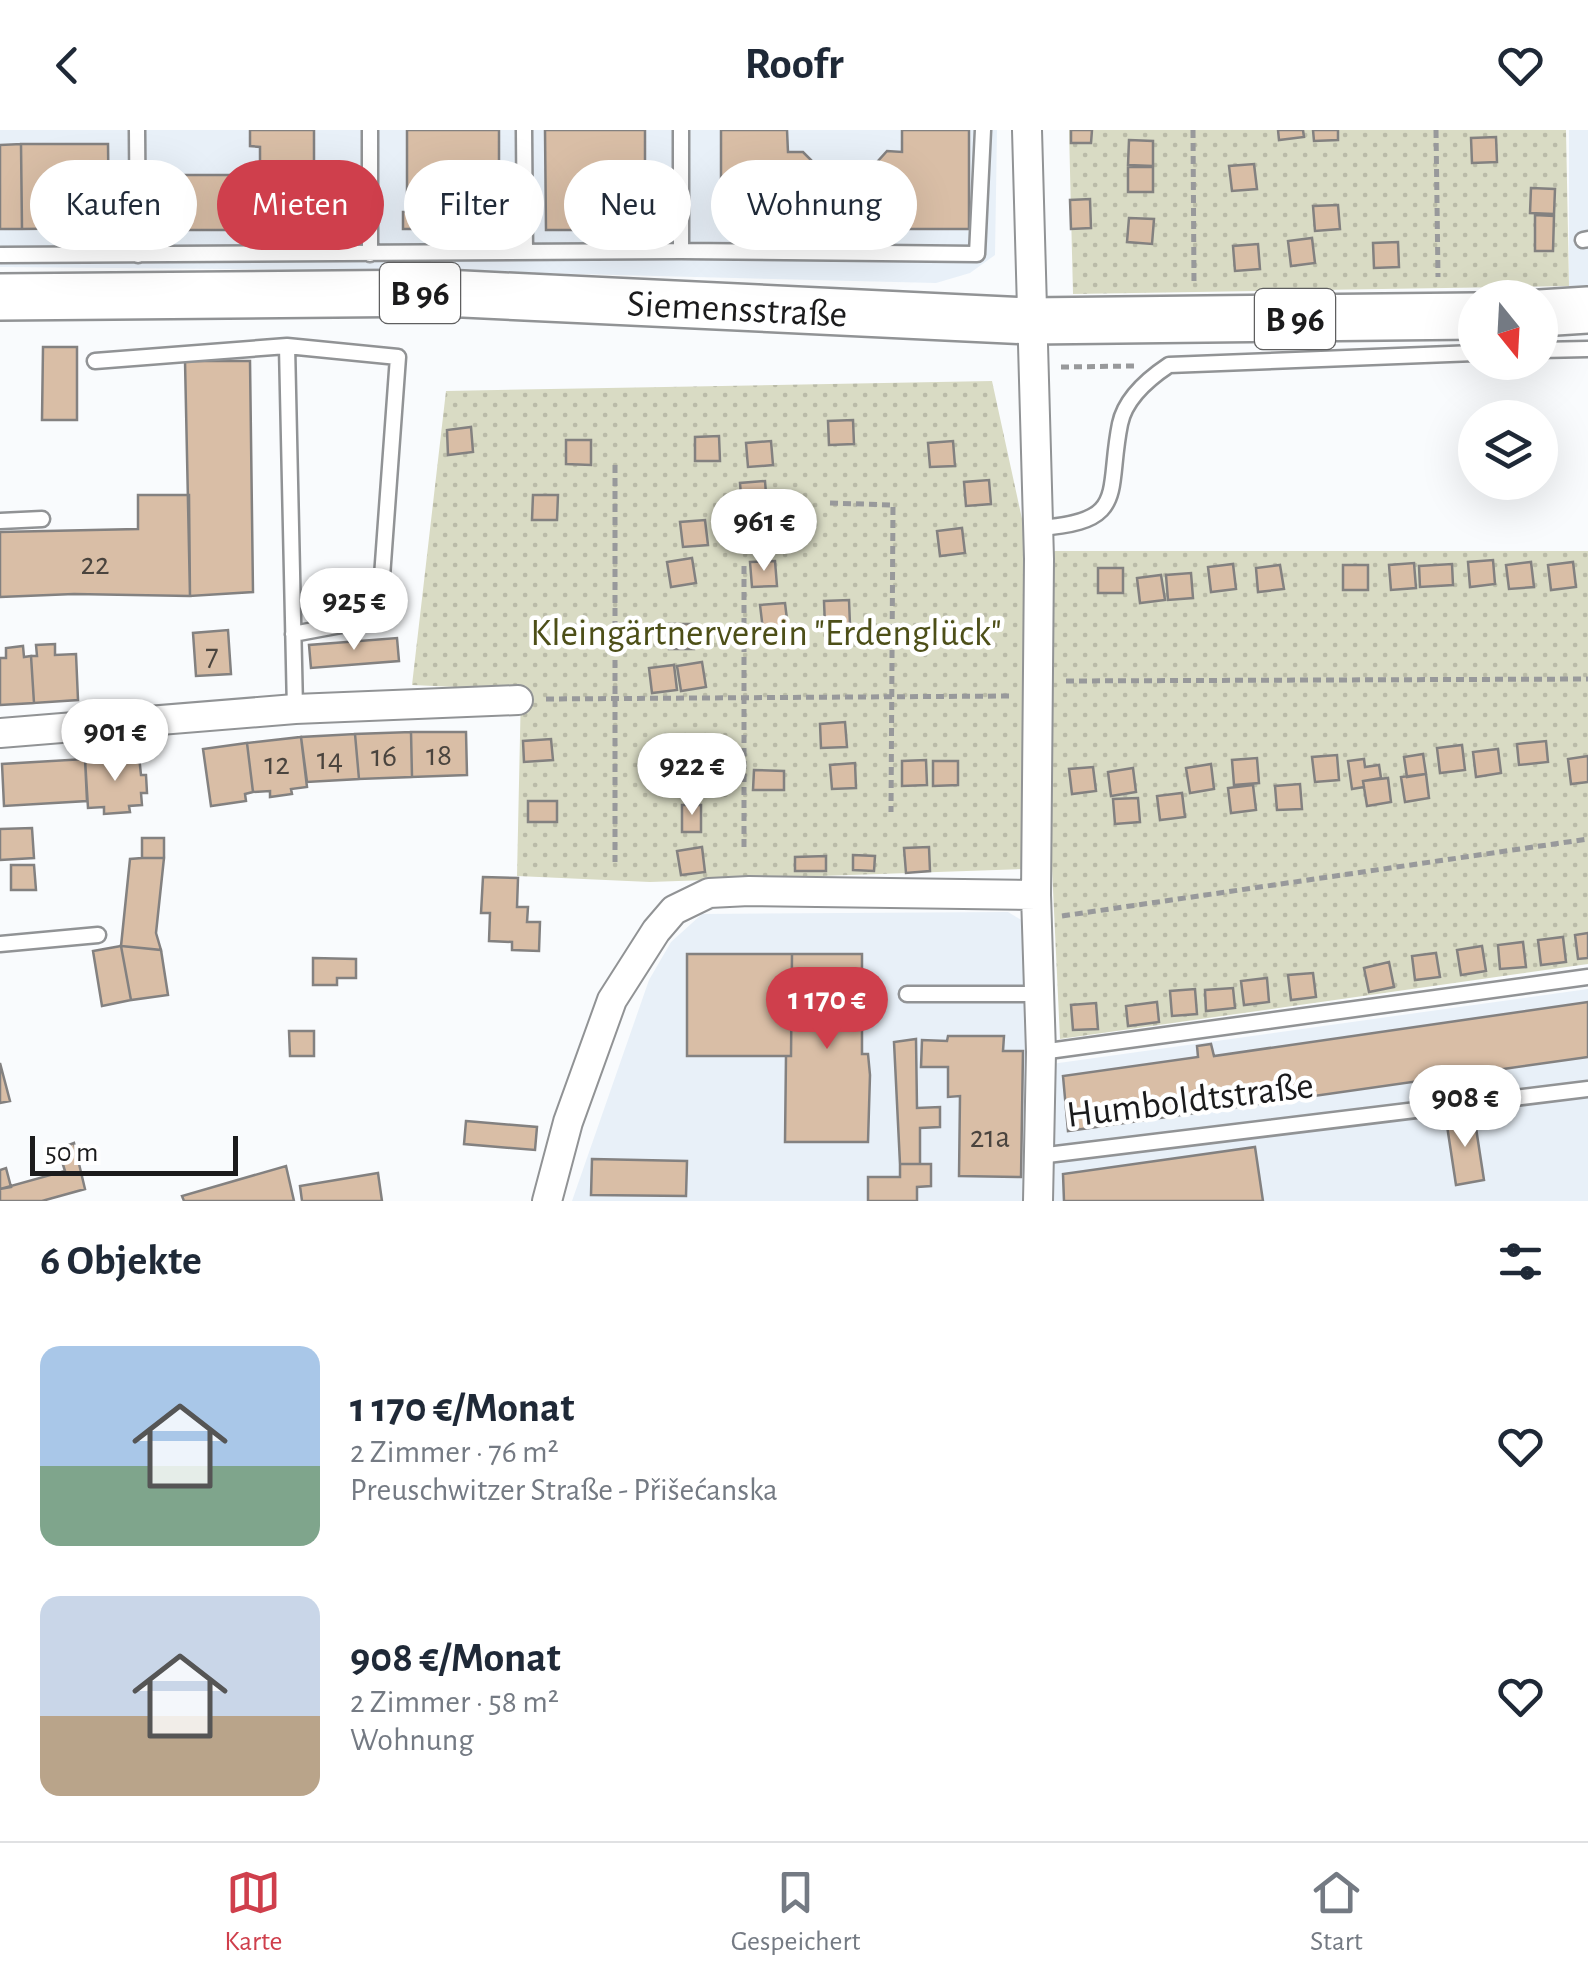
<!DOCTYPE html>
<html lang="de">
<head>
<meta charset="utf-8">
<style>
  :root { --surface:#fff; --page:#f6f6f7; --text:#1f2937; --muted:#747a83; --line:#e0e1e3; --accent:#cf3f4c }
  body { margin:0; font-family:"Alegreya Sans",sans-serif; background:var(--page); color:var(--text); height:100vh; display:flex; flex-direction:column; font-size:38px; white-space:nowrap }
  * { box-sizing:border-box; margin:0 }
  p { font-size:32px; color:var(--muted) }
  .icon { flex:none; width:55px; height:55px; fill:none; stroke:currentColor; stroke-width:2; stroke-linecap:round; stroke-linejoin:round }
  .map { position:relative; height:1071px; overflow:hidden }
  .panel { display:flex; flex-direction:column; background:var(--surface); flex:1 }
  .panel>* { flex:none }
  .top-card { position:absolute; left:30px; top:30px; width:1000px; height:90px; display:flex; gap:20px }
  .needle { width:65px; rotate:162deg }
  .controls { position:absolute; left:1458px; top:150px; display:grid; gap:20px }
  .controls a { display:grid; place-items:center; width:100px; height:100px; border-radius:50%; background:var(--surface); box-shadow:0 10px 40px #0002; font-size:50px }
  .scale { position:absolute; left:30px; bottom:25px; width:208px; box-sizing:border-box; padding-left:10px; border:5px solid #1b1b1c; border-top:0; font-size:28px; line-height:35px; white-space:nowrap; color:#1b1b1c; -webkit-text-stroke:8px #fff; paint-order:stroke }
  .price { position:absolute; translate:-50% -85px; padding:0 22px; border-radius:35px; background:#fff; color:#222; font-size:32px; line-height:65px; filter:drop-shadow(0 2px 5px #0008) }
  .price::after { content:''; position:absolute; left:50%; top:60px; width:30px; height:22px; margin-left:-15px; background:inherit; clip-path:polygon(0 0,100% 0,50% 100%) }
  .price.on { background:var(--accent); color:#fff }
  ul { padding:0; list-style:none }
  li { display:flex; align-items:center; gap:30px; height:250px; padding:0 40px }
  li span { display:grid; place-items:center; flex:none; width:280px; height:200px; border-radius:20px; color:#555 }
  li>.icon { margin-inline-start:auto }
  span .icon { width:120px; height:120px; fill:#fffc; stroke-width:1 }
  li b { font-size:42px }
  h2 { display:flex; justify-content:space-between; align-items:center; height:120px; padding:0 40px; font-size:42px }
  .chip { padding:0 35px; border-radius:45px; background:var(--surface); box-shadow:0 10px 40px #0002; font-size:35px; line-height:90px }
  .chip.on { background:var(--accent); color:#fff }
  header { display:flex; justify-content:space-between; align-items:center; height:130px; padding:0 40px; background:var(--surface); font-size:45px; font-weight:700 }
  .dock { display:flex; justify-content:space-around; align-items:center; height:140px; border-top:2px solid var(--line); background:var(--surface); font-size:28px; color:var(--muted) }
  .dock a { display:grid; justify-items:center; gap:5px }
  .dock .on { color:var(--accent) }
  .map>svg:first-child { display:block }
  .built { fill:#e8f0f8 }
  .garden { fill:url(#garden-dots) }
  .building { fill:#d9bea6; stroke:#838180; stroke-width:2.5 }
  .lines { fill:none; stroke-linecap:round; stroke-linejoin:round }
  .service-casing { stroke:#919395; stroke-width:19 }
  .minor-casing { stroke:#919395; stroke-width:32 }
  .primary-casing { stroke:#919395; stroke-width:50 }
  .path { stroke:#98999b; stroke-width:5; stroke-dasharray:8 5; stroke-linecap:butt }
  .service { stroke:#fff; stroke-width:14 }
  .minor { stroke:#fff; stroke-width:28 }
  .primary { stroke:#fff; stroke-width:45 }
  .labels { text-anchor:middle; stroke-width:9; stroke-linejoin:round; paint-order:stroke }
  .number-label { font-size:32px; fill:#4a443e }
  .shield { fill:#fff; stroke:#5f5f60; stroke-width:2.5 }
  .shield-label { font-size:35px; font-weight:bold; fill:#1b1b1c }
  .street-label { font-size:38px; fill:#1b1b1c; stroke:#fff }
  .park-label { font-size:38px; fill:#4d4f18; stroke:#fff }
</style>
</head>
<body>
<header><svg class="icon" aria-label="back" viewBox="0 0 24 24"><path d="M15 5l-7 7 7 7"/></svg>Roofr<svg class="icon" aria-label="heart" viewBox="0 0 24 24"><path d="M12 20l-8-8c-3-5 5-10 8-4 3-6 11-1 8 4z"/></svg></header>
<div class="map">
<svg width="1588" height="1071" viewBox="0 0 1588 1071">
  <defs>
    <pattern id="garden-dots" width="8" height="8" patternUnits="userSpaceOnUse" patternTransform="scale(2.5)"><rect width="8" height="8" fill="#d9dbc4"/><path d="M2 2h.1M6 6h.1" fill="none" stroke="#babba8" stroke-width="1.8" stroke-linecap="round"/></pattern>
  </defs>
  <rect width="100%" height="100%" fill="#f9fbfd"/>
  <path class="built" d="M0,0H997L995,125L970,143L936,153L453,141L0,137Z
    M1569,0H1588V156H1569Z
    M1008,782L1023,791L1030,937L1588,859V1071H572L649,850L671,812L702,784Z"/>
  <path class="garden" d="M1069,0H1566L1569,156L1073,164Z
    M992,251L1029,421H1588V834L1060,909L1052,738L650,752L517,746L521,560L412,555L446,261Z"/>
  <path class="building" d="M250,0H314V100H260V17L250,16Z
    M407,0H499V99H403V82H407Z
    M545,0H645V100H546Z
    M721,0H787L788,22H803L812,31V37H845V99H721Z
    M902,0H969V99H845V37H878V31L887,21L902,22Z
    M1071,0H1092L1091,13H1071Z
    M1278,0H1303L1304,7L1279,10Z
    M1313,0H1338V10L1314,11Z
    M1496,7L1497,32L1472,33L1471,8Z
    M1129,10L1153,11V36L1128,35Z
    M21,14H108L109,98L22,99Z
    M21,14L22,99H0V15Z
    M1254,34L1257,59L1232,61L1229,36Z
    M1128,37H1153V62H1128Z
    M160,45H260V100H160Z
    M1531,58L1555,59L1554,84L1530,83Z
    M1090,69L1091,98L1071,99L1070,70Z
    M1338,75L1340,99L1315,101L1313,76Z
    M1535,85L1554,86L1553,121H1535Z
    M1129,88L1154,89L1152,114L1127,112Z
    M1312,108L1315,133L1291,136L1288,111Z
    M1398,112L1399,137L1374,138L1373,113Z
    M1258,114L1260,139L1235,141L1233,116Z
    M43,217H77V290H42Z
    M185,231H250L253,462L190,466Z
    M853,290L854,314L829,315L828,291Z
    M471,297L473,322L448,325L447,300Z
    M719,306L720,331H695V307Z
    M566,310H591V335L566,334Z
    M771,311L773,335L748,337L746,313Z
    M953,311L955,336L930,337L928,313Z
    M989,350L991,374L966,376L964,352Z
    M765,351L767,376L742,378L740,353Z
    M138,365H189L190,466L74,464L0,467V402L138,399Z
    M533,365H558L557,390H532Z
    M705,390L708,415L683,417L680,392Z
    M962,398L965,423L940,426L937,401Z
    M692,428L696,453L671,457L667,432Z
    M1493,430L1495,454L1470,457L1468,432Z
    M775,431L777,456L752,457L750,432Z
    M1531,432L1534,457L1509,459L1506,435Z
    M1573,432L1576,457L1551,460L1548,435Z
    M1414,433L1416,458L1391,460L1389,435Z
    M1233,434L1236,459L1211,462L1208,437Z
    M1452,434L1453,455L1420,457L1419,436Z
    M1280,435L1284,459L1258,462L1256,438Z
    M1343,435H1368V460H1343Z
    M1098,438H1123V463H1098Z
    M1191,443L1193,468L1168,470L1166,445Z
    M1161,445L1165,470L1140,473L1137,448Z
    M849,470L850,495L825,496L824,471Z
    M785,473L788,498L763,500L760,475Z
    M669,494H694V519H669Z
    M228,500L231,544L196,546L193,503Z
    M397,508L399,531L311,538L309,515Z
    M55,514V525L76,524L78,570L34,573L31,526H37L36,515Z
    M23,516L24,527L31,526L34,573L0,575V528H6V518Z
    M702,532L706,557L681,561L677,536Z
    M674,535L677,560L652,563L649,538Z
    M845,592L847,617L821,618L820,594Z
    M411,602H466L467,645L412,647Z
    M411,602L412,647L359,649L355,604Z
    M355,604L359,649L307,652L301,607Z
    M301,607L307,657L291,659L292,664L270,667V661L253,662L247,613Z
    M551,609L553,630L524,632L523,611Z
    M1546,611L1548,632L1519,635L1517,614Z
    M703,612L706,637L681,640L679,616Z
    M247,613L253,662L245,664L246,671L211,676L203,619Z
    M675,614L678,638L653,641L650,617Z
    M1462,615L1465,640L1440,643L1437,618Z
    M1498,619L1501,643L1476,647L1473,622Z
    M1423,624L1426,644L1407,647L1404,627Z
    M1337,625L1339,650L1315,652L1312,627Z
    M139,626L141,645H146L147,663H141L142,675L129,676L130,682L104,684V677L88,678L85,629Z
    M1588,626V652L1571,654L1568,629Z
    M1257,628L1259,653L1234,655L1232,630Z
    M85,629L87,671L4,676L2,634Z
    M1364,629L1365,637L1379,635L1381,648L1363,651L1364,657L1352,659L1348,631Z
    M926,630L927,655L902,656V631Z
    M933,631H958V655L933,656Z
    M855,633L856,658L832,659L830,635Z
    M1211,634L1214,659L1190,663L1186,638Z
    M1093,637L1096,661L1072,664L1069,639Z
    M1133,638L1136,662L1111,666L1108,642Z
    M754,640L784,641V660H753Z
    M1426,644L1429,668L1405,672L1401,647Z
    M1388,648L1391,672L1367,676L1363,651Z
    M1300,654L1302,679L1277,680L1275,656Z
    M1253,655L1256,680L1231,683L1228,658Z
    M1182,663L1185,687L1160,690L1157,666Z
    M1138,668L1140,692L1115,694L1113,669Z
    M528,671H557V692H528Z
    M682,675H701V702H682Z
    M32,698L34,728L0,730V699Z
    M142,708H164V728H142Z
    M702,717L705,742L681,745L677,721Z
    M929,717L930,741L906,743L904,718Z
    M853,725L875,726L874,741L853,740Z
    M826,726V741H795V727Z
    M142,728H164L156,803L161,820L121,816L130,729Z
    M11,735H34L36,760H11Z
    M483,747L518,748L517,777H528L527,792H540L539,821L512,820V812L489,811L490,783H481Z
    M1588,803V828L1578,829L1575,805Z
    M1563,807L1566,832L1541,835L1538,810Z
    M1523,812L1526,837L1500,839L1498,815Z
    M121,816L161,820L168,865L131,870Z
    M121,816L131,870L102,876L93,821Z
    M1482,816L1486,841L1461,845L1457,820Z
    M1436,823L1440,847L1415,850L1412,826Z
    M687,824H792L791,926H687Z
    M792,824H862V924H868L870,945L868,1012H785L786,926H791Z
    M313,828L356,829V848H337V855H313Z
    M1389,832L1394,857L1369,862L1364,838Z
    M1313,843L1316,867L1291,870L1288,845Z
    M1267,848L1269,872L1244,875L1241,851Z
    M1233,858L1235,878L1206,881L1205,860Z
    M1195,859L1197,884L1172,886L1170,861Z
    M1157,872L1159,892L1128,896L1126,876Z
    M1588,872V927L1068,1001L1063,946L1198,927L1197,916L1211,914L1214,926Z
    M1096,873L1098,899L1073,900L1071,875Z
    M289,901H314V926H290Z
    M948,906H1004L1003,921H1023L1021,1047L959,1046L960,966L948,967V937H921L922,910L947,911Z
    M916,909L917,978L940,977V997L920,998V1034H900L894,912Z
    M0,933L10,971L0,973Z
    M1474,985L1484,1050L1456,1055L1446,989Z
    M466,991L537,997L535,1020L464,1014Z
    M74,1013L85,1059L42,1071H0V1059L65,1041L58,1019Z
    M1255,1017L1263,1071H1064L1063,1044Z
    M592,1029L687,1031L686,1066L591,1065Z
    M900,1034H931V1056L917,1057V1071H868V1047H900Z
    M286,1036L294,1071H184L182,1066Z
    M6,1038L11,1057L0,1059V1040Z
    M378,1043L382,1071H302L300,1056Z"/>
  <g class="lines">
    <defs>
      <path id="service" d="M137,0L138,125
        M370,0V124
        M524,0L525,122
        M1583,110L1588,109
        M681,121V0
        M0,125L681,121L977,124L983,0
        M1540,220L1588,219
        M95,231L287,216
        M0,391L42,389
        M1038,398C1129,392 1106,363 1120,294C1125,269 1148,249 1169,235L1475,223
        M293,504L379,488L398,227L287,216L295,579
        M0,814L98,805
        M907,864H1039
        M1041,922L1588,847
        M1039,1026L1588,959"/>
      <path id="minor" d="M1027,0L1039,429L1036,765L1041,922L1038,1071
        M0,603L295,579L518,570
        M547,1071L568,992L612,870L656,801L674,780L709,763L749,761L1036,765"/>
      <path id="primary" d="M0,167L443,163L1030,191L1475,186
        M1540,183L1588,180"/>
    </defs>
    <use href="#service" class="service-casing"/>
    <use href="#minor" class="minor-casing"/>
    <use href="#primary" class="primary-casing"/>
    <path class="path" d="M1193,0L1194,154
      M1436,0L1438,147
      M1061,237L1135,236
      M615,335V732
      M830,373L893,375L891,682
      M1066,551L1588,549
      M546,569L1010,566
      M744,717V433
      M1062,786L1588,709"/>
    <use href="#service" class="service"/>
    <use href="#minor" class="minor"/>
    <use href="#primary" class="primary"/>
  </g>
  <g class="labels">
    <g class="number-label">
      <text x="95" y="444">22</text>
      <text x="212" y="535">7</text>
      <text x="439" y="635">18</text>
      <text x="384" y="636">16</text>
      <text x="330" y="639">14</text>
      <text x="277" y="644">12</text>
      <text x="990" y="1017">21a</text>
    </g>
    <g class="shield">
      <rect x="380" y="133" width="80" height="60" rx="8"/>
      <rect x="1255" y="159" width="80" height="60" rx="8"/>
    </g>
    <g class="shield-label">
      <text x="420" y="175">B 96</text>
      <text x="1295" y="201">B 96</text>
    </g>
    <g class="street-label">
      <text transform="translate(737 178) rotate(3)" y="13">Siemensstraße</text>
      <text transform="translate(1190 969) rotate(-7)" y="13">Humboldtstraße</text>
    </g>
    <g class="park-label">
      <text x="766" y="515">Kleingärtnerverein "Erdenglück"</text>
    </g>
  </g>
</svg>
<div class="controls">
<a><svg class="needle" viewBox="-14 -14 28 28"><path d="M0-13l5 13h-10z" fill="#e53935"/><path d="M0 13l5-13h-10z" fill="#747a83"/></svg></a>
<a><svg class="icon" aria-label="layers" viewBox="0 0 24 24"><path d="M12 4l9 5-9 5-9-5zM3 14l9 5 9-5"/></svg></a>
</div>
<div class="scale">50 m</div>
<b class="price" style="left:764px;top:444px">961 €</b>
<b class="price" style="left:354px;top:523px">925 €</b>
<b class="price" style="left:115px;top:654px">901 €</b>
<b class="price" style="left:692px;top:688px">922 €</b>
<b class="price on" style="left:827px;top:922px">1 170 €</b>
<b class="price" style="left:1465px;top:1020px">908 €</b>
<div class="top-card">
<a class="chip">Kaufen</a>
<a class="chip on">Mieten</a>
<a class="chip">Filter</a>
<a class="chip">Neu</a>
<a class="chip">Wohnung</a>
</div>
</div>
<section class="panel">
<h2>6 Objekte<svg class="icon" aria-label="filters" viewBox="0 0 24 24"><path d="M4 7h16M4 17h16"/><circle cx="9" cy="7" r="2"/><circle cx="15" cy="17" r="2"/></svg></h2>
<ul>
<li><span style="background:linear-gradient(#a9c7e8 60%,#7fa58c 0)"><svg class="icon" aria-label="home" viewBox="0 0 24 24"><path d="M3 11l9-7 9 7M6 9v11h12V9"/></svg></span><div><b>1 170 €/Monat</b><p>2 Zimmer · 76 m²</p><p>Preuschwitzer Straße - Přišećanska</p></div><svg class="icon" aria-label="heart" viewBox="0 0 24 24"><path d="M12 20l-8-8c-3-5 5-10 8-4 3-6 11-1 8 4z"/></svg></li>
<li><span style="background:linear-gradient(#c9d6e8 60%,#b9a48a 0)"><svg class="icon" aria-label="home" viewBox="0 0 24 24"><path d="M3 11l9-7 9 7M6 9v11h12V9"/></svg></span><div><b>908 €/Monat</b><p>2 Zimmer · 58 m²</p><p>Wohnung</p></div><svg class="icon" aria-label="heart" viewBox="0 0 24 24"><path d="M12 20l-8-8c-3-5 5-10 8-4 3-6 11-1 8 4z"/></svg></li>
</ul>
</section>
<nav class="dock">
<a class="on"><svg class="icon" aria-label="map" viewBox="0 0 24 24"><path d="M3 6l6-2 6 2 6-2v14l-6 2-6-2-6 2zM9 4v14M15 6v14"/></svg>Karte</a>
<a><svg class="icon" aria-label="saved" viewBox="0 0 24 24"><path d="M7 4h10v16l-5-4-5 4z"/></svg>Gespeichert</a>
<a><svg class="icon" aria-label="home" viewBox="0 0 24 24"><path d="M3 11l9-7 9 7M6 9v11h12V9"/></svg>Start</a>
</nav>
</body>
</html>
